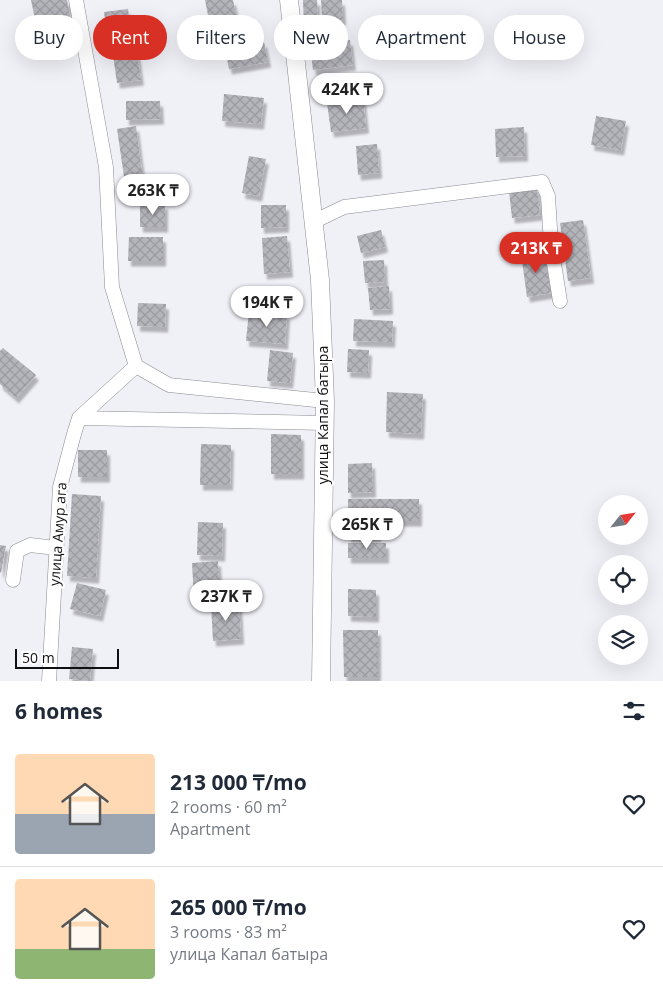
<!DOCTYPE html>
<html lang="en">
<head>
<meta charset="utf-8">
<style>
  :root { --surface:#fff; --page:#f6f6f7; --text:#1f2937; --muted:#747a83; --line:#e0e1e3; --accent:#d93025 }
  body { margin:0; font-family:"Open Sans",sans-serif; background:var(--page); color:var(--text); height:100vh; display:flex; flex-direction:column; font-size:19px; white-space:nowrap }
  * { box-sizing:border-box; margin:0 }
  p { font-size:16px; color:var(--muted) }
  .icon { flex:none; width:28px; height:28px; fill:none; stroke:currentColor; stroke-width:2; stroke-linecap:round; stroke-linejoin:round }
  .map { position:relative; height:681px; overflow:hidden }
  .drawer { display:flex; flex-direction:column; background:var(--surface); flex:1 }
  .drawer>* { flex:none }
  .guide { position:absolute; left:15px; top:15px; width:634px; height:45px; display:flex; gap:10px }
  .needle { width:32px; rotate:60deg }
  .buttons { position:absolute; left:598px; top:495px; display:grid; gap:10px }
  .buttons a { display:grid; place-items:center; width:50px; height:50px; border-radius:50%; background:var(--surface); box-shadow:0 5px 20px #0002; font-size:25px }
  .scale { position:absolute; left:15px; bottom:12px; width:104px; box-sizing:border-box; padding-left:5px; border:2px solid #101012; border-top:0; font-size:14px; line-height:18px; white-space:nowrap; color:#101012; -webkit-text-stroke:4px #fefefe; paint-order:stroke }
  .price { position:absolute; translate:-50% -42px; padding:0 11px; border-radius:18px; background:#fff; color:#222; font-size:16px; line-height:32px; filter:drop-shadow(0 1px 2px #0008) }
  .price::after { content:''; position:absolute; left:50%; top:30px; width:15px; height:11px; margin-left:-8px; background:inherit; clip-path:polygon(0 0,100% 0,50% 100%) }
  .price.current { background:var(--accent); color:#fff }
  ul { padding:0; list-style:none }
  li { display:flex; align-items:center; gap:15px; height:125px; padding:0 15px }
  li+li { border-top:1px solid var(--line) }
  li span { display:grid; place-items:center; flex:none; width:140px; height:100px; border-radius:5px; color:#555 }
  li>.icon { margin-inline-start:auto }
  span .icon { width:60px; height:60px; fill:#fffc; stroke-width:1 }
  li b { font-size:21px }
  h2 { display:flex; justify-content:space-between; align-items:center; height:60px; padding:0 15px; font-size:21px }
  .tag { padding:0 18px; border-radius:22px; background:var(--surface); box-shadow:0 5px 20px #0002; font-size:18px; line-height:45px }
  .tag.current { background:var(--accent); color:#fff }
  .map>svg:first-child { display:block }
  .building { fill:url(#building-cross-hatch); filter:url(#shadow) }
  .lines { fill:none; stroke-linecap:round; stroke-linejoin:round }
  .minor-casing { stroke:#8b8b92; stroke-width:15 }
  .major-casing { stroke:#8b8b92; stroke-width:19 }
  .minor { stroke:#fff; stroke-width:14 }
  .major { stroke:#fff; stroke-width:18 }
  .labels { text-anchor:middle; stroke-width:4.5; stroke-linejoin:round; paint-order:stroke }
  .street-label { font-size:14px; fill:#101012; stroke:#fefefe }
</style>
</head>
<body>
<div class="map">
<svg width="663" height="681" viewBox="0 0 663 681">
  <defs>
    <pattern id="building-cross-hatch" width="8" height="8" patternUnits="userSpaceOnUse" patternTransform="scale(1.25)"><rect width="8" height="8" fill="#b4b4bb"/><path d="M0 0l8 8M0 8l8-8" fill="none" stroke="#9a9aa0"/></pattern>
    <filter id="shadow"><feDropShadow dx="3" dy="5.5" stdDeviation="1" flood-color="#0004"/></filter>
  </defs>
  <rect width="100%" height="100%" fill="#f0f0f7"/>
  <path class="building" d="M31,0H67L74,36L40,43Z
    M205,0H233L238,25L211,30Z
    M303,0H317L318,24L304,25Z
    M321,0H342L343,20L322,21Z
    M128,9L132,36L108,39L104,12Z
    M350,40L353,65L313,70L310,45Z
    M264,42L268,62L229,69L225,49Z
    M137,52L141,80L117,83L113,55Z
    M343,74L345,94L332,95L330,76Z
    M224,94L264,98L261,124L222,121Z
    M363,98L366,128L331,132L327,103Z
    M126,101H160L161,119L126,120Z
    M596,116L626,121L621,150L591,145Z
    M136,126L145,195L127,197L117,129Z
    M524,127L525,156L496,157L495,129Z
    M377,144L379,173L358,175L356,146Z
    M249,156L266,159L259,196L242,193Z
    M537,188L540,215L512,218L509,191Z
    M165,204V227H140V205Z
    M261,205H286V227L261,228Z
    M583,220L591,278L568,281L560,223Z
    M381,230L385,247L361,253L357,236Z
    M287,236L290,272L264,274L262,238Z
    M129,237H163V261H128Z
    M544,251L551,293L527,297L521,254Z
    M384,260L385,282L365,283L363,261Z
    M389,286L390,309L370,310L368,288Z
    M138,303L166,304L165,327L137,326Z
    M249,311L287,314L285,344L246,341Z
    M354,319L393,321L392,342L353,341Z
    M3,348L36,375L16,398L0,384V351Z
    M348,349L369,350L368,373L347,372Z
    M270,350L293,353L290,383L267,381Z
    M387,392L423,394L421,434L386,432Z
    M271,434L301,435V474H271Z
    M201,444L231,445L230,485H200Z
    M78,450H107V477H78Z
    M372,463L373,492L348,493V464Z
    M72,494L101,496L96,578L67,576Z
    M348,499H419V521H378V537H348Z
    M198,522L223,523L222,556L197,555Z
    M348,543H386V558H348Z
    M0,545L6,546L1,573L0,572Z
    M218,561L220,597L194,599L192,563Z
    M77,583L106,590L100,616L70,609Z
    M348,589L376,590V617L348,616Z
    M239,603L241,639L213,641L211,604Z
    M343,630H378V677H344Z
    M72,647L93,649L90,681L69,679Z"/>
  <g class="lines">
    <defs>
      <path id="minor" d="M313,222L344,207L542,182L548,196L551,245L560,301
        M136,366L169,385L325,401
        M79,418L324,423
        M13,580L17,551L30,545L56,548
        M49,681L60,487L74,434L79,418L136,366L112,287L106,167L76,0"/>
      <path id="major" d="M289,0L320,280L325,401L321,681"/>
    </defs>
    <use href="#minor" class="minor-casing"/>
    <use href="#major" class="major-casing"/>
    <use href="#minor" class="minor"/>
    <use href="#major" class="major"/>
  </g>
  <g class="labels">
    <g class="street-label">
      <text transform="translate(323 415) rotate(-90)" y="5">улица Капал батыра</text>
      <text transform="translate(58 534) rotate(-86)" y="5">улица Амур ага</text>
    </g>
  </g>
</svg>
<div class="buttons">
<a><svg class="needle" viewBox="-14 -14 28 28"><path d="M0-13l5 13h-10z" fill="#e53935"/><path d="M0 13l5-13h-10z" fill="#747a83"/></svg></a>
<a><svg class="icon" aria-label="locate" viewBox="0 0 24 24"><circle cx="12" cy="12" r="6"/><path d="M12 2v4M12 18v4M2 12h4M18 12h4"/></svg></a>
<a><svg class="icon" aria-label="layers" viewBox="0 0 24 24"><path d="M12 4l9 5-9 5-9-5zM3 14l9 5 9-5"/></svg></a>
</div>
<div class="scale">50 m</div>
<b class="price" style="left:347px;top:115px">424K ₸</b>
<b class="price" style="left:153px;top:216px">263K ₸</b>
<b class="price current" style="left:536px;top:274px">213K ₸</b>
<b class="price" style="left:267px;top:328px">194K ₸</b>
<b class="price" style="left:367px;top:550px">265K ₸</b>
<b class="price" style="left:226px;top:622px">237K ₸</b>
<div class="guide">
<a class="tag">Buy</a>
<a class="tag current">Rent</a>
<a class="tag">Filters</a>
<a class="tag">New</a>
<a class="tag">Apartment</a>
<a class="tag">House</a>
</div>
</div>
<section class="drawer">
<h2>6 homes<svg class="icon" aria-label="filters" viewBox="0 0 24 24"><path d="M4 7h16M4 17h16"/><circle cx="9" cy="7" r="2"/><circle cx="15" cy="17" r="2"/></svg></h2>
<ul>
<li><span style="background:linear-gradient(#ffd9b3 60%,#9aa5b1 0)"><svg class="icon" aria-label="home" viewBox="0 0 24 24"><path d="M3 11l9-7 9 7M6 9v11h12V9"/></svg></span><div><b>213 000 ₸/mo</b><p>2 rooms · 60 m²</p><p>Apartment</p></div><svg class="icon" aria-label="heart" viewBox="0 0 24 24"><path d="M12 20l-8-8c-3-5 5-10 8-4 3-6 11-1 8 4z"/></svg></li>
<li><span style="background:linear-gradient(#ffd9b3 70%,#8fb573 0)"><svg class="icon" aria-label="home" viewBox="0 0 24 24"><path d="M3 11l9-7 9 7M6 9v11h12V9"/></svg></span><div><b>265 000 ₸/mo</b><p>3 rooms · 83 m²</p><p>улица Капал батыра</p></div><svg class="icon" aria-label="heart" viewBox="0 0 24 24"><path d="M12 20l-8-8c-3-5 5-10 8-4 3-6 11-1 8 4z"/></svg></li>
</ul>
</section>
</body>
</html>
